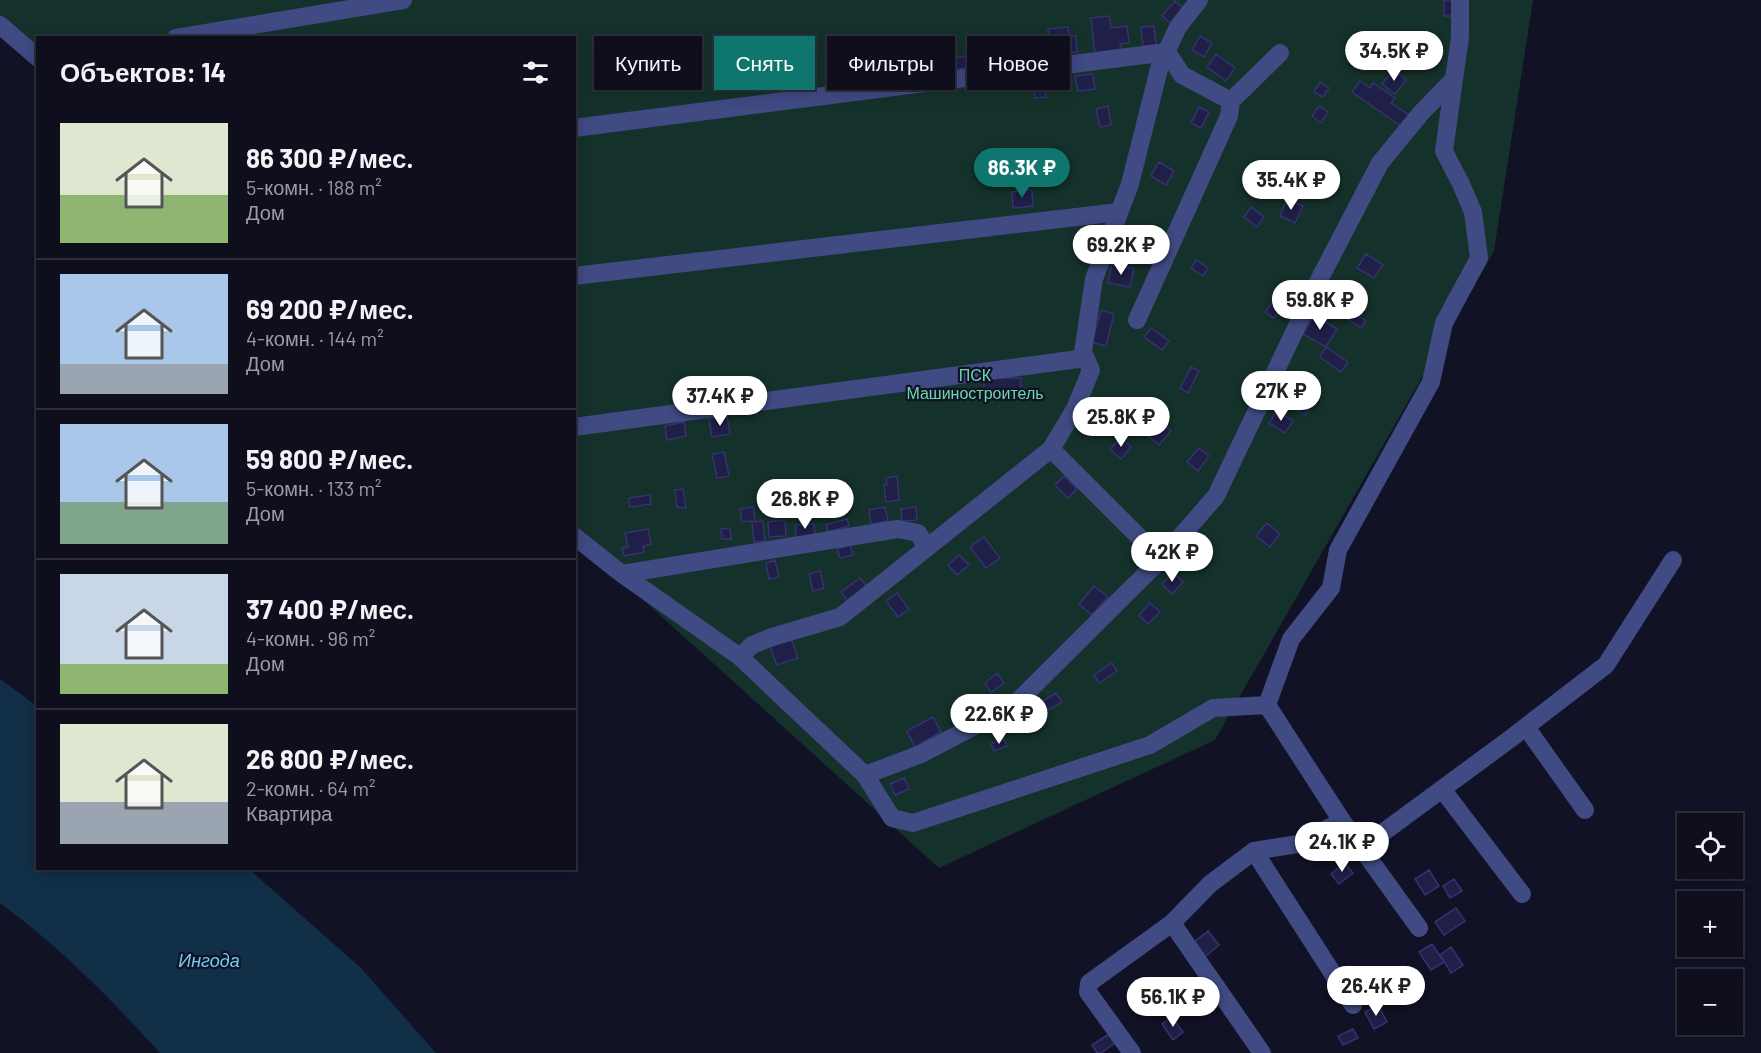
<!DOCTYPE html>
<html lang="ru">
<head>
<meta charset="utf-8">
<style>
  :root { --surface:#0e0e1d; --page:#1c1c2a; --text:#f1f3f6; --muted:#9b9ca4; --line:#2e2e3b; --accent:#0f766e }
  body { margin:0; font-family:Barlow,sans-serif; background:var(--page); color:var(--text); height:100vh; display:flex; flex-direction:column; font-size:22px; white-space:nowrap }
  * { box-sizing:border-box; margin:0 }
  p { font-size:20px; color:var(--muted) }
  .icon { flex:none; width:33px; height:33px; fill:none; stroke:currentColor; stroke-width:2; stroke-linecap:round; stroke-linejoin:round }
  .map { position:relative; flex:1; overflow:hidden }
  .details { position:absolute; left:36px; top:36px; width:540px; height:834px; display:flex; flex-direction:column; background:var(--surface); border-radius:0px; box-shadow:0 3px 15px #0003,0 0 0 2px var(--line) }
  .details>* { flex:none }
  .hud { position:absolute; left:594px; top:36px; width:570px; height:54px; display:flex; gap:12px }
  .controls { position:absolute; left:1677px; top:813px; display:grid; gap:12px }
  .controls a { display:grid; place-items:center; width:66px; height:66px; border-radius:0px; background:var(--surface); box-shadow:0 3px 15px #0003,0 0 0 2px var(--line); font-size:30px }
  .price { position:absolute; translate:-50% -51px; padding:0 14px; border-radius:21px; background:#fff; color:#222; font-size:20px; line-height:39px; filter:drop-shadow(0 2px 3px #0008) }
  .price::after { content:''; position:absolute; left:50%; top:36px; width:18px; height:14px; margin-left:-9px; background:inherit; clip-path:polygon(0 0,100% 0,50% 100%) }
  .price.on { background:var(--accent); color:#fff }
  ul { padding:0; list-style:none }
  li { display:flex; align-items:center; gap:18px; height:150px; padding:0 24px }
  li+li { border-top:2px solid var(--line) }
  li span { display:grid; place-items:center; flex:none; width:168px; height:120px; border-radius:0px; color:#555 }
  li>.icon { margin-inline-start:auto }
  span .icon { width:72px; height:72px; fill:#fffc; stroke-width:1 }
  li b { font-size:26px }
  h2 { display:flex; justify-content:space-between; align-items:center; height:72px; padding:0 24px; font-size:26px }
  .chip { padding:0 21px; border-radius:0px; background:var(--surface); box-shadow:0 3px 15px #0003,0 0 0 2px var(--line); font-size:21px; line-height:54px }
  .chip.on { background:var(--accent); color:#fff }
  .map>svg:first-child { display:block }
  .green { fill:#15312b }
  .water { fill:#112f47 }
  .building { fill:#201f47; stroke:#333371; stroke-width:1.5 }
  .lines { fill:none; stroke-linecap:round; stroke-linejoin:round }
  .minor { stroke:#404a83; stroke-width:18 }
  .labels { text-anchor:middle; stroke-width:4.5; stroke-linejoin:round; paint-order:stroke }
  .park-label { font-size:16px; fill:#6bd8a8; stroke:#121227 }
  .water-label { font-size:18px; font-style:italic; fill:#70d1f5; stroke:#121227 }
</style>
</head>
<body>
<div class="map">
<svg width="1761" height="1053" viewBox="0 0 1761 1053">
  <rect width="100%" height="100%" fill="#121227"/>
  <path class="green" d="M0,0H1533L1494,251L1215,740L939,868L575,538L574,38H38L37,52L0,18Z"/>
  <path class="water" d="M0,679L37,706L38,868L249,869L361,968L436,1053H160C111,999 59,946 0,903Z"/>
  <path class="building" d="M1444,0H1456L1457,16H1444Z
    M1175,1L1186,11L1174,26L1162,16Z
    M1109,16L1111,28L1127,26L1129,43L1120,44L1121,49L1095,53L1091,18Z
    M1154,26L1156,45L1143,46L1141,27Z
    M1068,27L1069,37L1076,36L1077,52L1050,54L1048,29Z
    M1200,36L1212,43L1204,57L1192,50Z
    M1007,51L1009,63L1000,65L997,52Z
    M1216,54L1235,68L1226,81L1207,67Z
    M965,56L968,67L953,71L950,59Z
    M1394,70L1406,80L1395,94L1382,84Z
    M1093,74L1095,89L1078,91L1075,76Z
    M1033,79H1044L1046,97L1035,98Z
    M1360,81L1370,88L1373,83L1395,98L1391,103L1409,115L1401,126L1352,92Z
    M1320,82L1329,88L1323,97L1314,92Z
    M1108,106L1111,125L1100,127L1096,109Z
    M1319,106L1328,112L1321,123L1312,116Z
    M1199,107L1209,112L1201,128L1191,123Z
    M1159,162L1174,171L1166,185L1151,176Z
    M1032,190L1033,206L1013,208L1012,192Z
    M1287,199L1303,206L1295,223L1280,216Z
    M1251,207L1264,217L1257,227L1244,217Z
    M1366,254L1383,265L1374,278L1357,268Z
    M1196,260L1208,268L1203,276L1191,268Z
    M1112,264L1134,269L1130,287L1108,283Z
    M1273,301L1282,307L1274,318L1265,312Z
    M1345,307L1366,321L1361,328L1341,314Z
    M1101,310L1114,314L1106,346L1092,342Z
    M1314,315L1337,329L1326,347L1303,334Z
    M1151,328L1169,341L1162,350L1144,337Z
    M1326,347L1348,362L1341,372L1320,357Z
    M1191,367L1199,371L1188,393L1180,388Z
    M984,378H1021V391H1012V398L984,399Z
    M722,383L725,398L709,401L707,385Z
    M1310,388L1318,393L1305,415L1296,409Z
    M1277,411L1293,421L1285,433L1269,423Z
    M727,416L730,434L712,437L709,419Z
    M1158,420L1171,431L1159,445L1146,434Z
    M684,422L686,436L667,440L665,426Z
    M1121,438L1131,447L1121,459L1110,449Z
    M1199,448L1209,456L1198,471L1187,462Z
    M724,452L729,476L717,478L712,454Z
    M897,476L899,500L886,502L884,485H887L886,478Z
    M1064,476L1077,489L1068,498L1055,485Z
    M683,489L686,508L677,507L675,490Z
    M650,495L651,504L630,507L629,498Z
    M753,507L755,522L763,521L765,541L754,542L752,521L742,522L740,509Z
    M885,507L888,521L871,524L869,510Z
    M916,507L917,520L902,521L901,509Z
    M847,519L849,526L828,532L826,525Z
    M785,520L786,536L769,537L768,522Z
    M1267,523L1280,534L1270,547L1256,536Z
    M814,524L815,536L796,537L795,525Z
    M730,528L731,539H722L721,529Z
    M648,529L651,544L643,546L644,552L624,556L622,548L628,547L625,533Z
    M984,537L1000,558L986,568L970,547Z
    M850,545L853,555L840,558L837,549Z
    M959,555L969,565L957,575L948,565Z
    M775,560L779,577L769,579L766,563Z
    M820,571L824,588L813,591L809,574Z
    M1173,573L1183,582L1172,594L1162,584Z
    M860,578L868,588L849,603L841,592Z
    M1094,586L1108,597L1092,615L1079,604Z
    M897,593L909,609L898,617L886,601Z
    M1150,603L1160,612L1148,624L1139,615Z
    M791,639L798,658L777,665L770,647Z
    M1112,663L1117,671L1099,683L1094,675Z
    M997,673L1004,683L991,692L985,683Z
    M1056,693L1062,702L1048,710L1043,701Z
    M933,717L941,732L915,747L907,731Z
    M1003,738L1007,746L994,751L991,744Z
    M904,778L909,789L895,795L890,784Z
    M1344,863L1353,873L1339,884L1331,874Z
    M1429,870L1439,886L1425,895L1415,879Z
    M1454,879L1462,891L1450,898L1443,886Z
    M1456,908L1465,921L1444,935L1435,922Z
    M1208,931L1219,945L1205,957L1194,942Z
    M1432,944L1444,962L1431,970L1419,952Z
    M1451,947L1463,965L1451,973L1440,955Z
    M1356,971L1364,986L1350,992L1343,977Z
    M1378,1005L1387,1022L1374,1029L1365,1012Z
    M1172,1017L1183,1032L1173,1040L1162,1024Z
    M1353,1029L1358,1038L1343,1045L1338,1036Z
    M1109,1034L1115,1043L1101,1053H1097L1092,1045Z"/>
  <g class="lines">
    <path class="minor" d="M0,25L38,58
      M176,38L403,0
      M574,128L1167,52L1182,75L1231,101L1280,53
      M574,276L1119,212
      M1137,320L1229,116L1231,101
      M574,427L1086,358
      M1051,449L1161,559
      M574,536L622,574L740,657L752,645L772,637L840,617L1051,449L1075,409L1091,370L1083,352L1094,279L1130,184L1160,65L1178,27L1199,0
      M622,574L898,529L918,533L927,548
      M740,657L865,775L892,818L913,823L1150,745L1213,708L1267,705L1342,821L1419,928
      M1267,705L1291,639L1331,588L1338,550L1431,382L1444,323L1479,258L1473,212L1461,184L1444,151L1454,79
      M1526,727L1585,810
      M865,775L921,754L1013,706L1161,559L1216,496L1319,280L1380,163L1421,113L1454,79L1460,38V0
      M1442,789L1522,894
      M1362,848L1510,739L1606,665L1673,560
      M1254,851L1353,1005
      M1172,923L1262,1053
      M1132,1053L1088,992L1089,983L1172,923L1210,884L1254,851L1298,844L1342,821"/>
  </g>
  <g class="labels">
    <g class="park-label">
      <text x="975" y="381">ПСК<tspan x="975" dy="18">Машиностроитель</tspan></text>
    </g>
    <g class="water-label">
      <text x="209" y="967">Ингода</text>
    </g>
  </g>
</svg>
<div class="controls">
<a><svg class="icon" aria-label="locate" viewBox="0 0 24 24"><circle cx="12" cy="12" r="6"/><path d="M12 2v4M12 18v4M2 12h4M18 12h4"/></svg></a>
<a>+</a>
<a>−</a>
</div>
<b class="price" style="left:1394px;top:82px">34.5K ₽</b>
<b class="price on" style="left:1022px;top:199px">86.3K ₽</b>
<b class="price" style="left:1291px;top:211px">35.4K ₽</b>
<b class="price" style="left:1121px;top:276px">69.2K ₽</b>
<b class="price" style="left:1320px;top:331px">59.8K ₽</b>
<b class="price" style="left:1281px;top:422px">27K ₽</b>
<b class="price" style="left:720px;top:427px">37.4K ₽</b>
<b class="price" style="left:1121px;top:448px">25.8K ₽</b>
<b class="price" style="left:805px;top:530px">26.8K ₽</b>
<b class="price" style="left:1172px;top:583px">42K ₽</b>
<b class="price" style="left:999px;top:745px">22.6K ₽</b>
<b class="price" style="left:1342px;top:873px">24.1K ₽</b>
<b class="price" style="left:1376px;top:1017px">26.4K ₽</b>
<b class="price" style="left:1173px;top:1028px">56.1K ₽</b>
<div class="hud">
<a class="chip">Купить</a>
<a class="chip on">Снять</a>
<a class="chip">Фильтры</a>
<a class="chip">Новое</a>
</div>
<section class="details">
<h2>Объектов: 14<svg class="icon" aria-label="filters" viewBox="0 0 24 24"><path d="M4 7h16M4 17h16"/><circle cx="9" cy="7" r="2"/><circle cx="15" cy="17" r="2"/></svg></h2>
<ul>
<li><span style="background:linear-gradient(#dfe7d0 60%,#8fb573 0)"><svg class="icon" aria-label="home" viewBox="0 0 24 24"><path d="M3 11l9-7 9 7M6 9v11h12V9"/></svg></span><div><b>86 300 ₽/мес.</b><p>5-комн. · 188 m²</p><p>Дом</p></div></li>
<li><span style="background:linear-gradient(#a9c7e8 75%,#9aa5b1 0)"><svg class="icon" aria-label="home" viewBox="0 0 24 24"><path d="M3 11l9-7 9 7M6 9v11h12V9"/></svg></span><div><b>69 200 ₽/мес.</b><p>4-комн. · 144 m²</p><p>Дом</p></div></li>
<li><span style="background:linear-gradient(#a9c7e8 65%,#7fa58c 0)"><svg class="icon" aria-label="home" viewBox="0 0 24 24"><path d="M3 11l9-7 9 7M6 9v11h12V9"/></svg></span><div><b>59 800 ₽/мес.</b><p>5-комн. · 133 m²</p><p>Дом</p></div></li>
<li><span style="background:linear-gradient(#c9d6e8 75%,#8fb573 0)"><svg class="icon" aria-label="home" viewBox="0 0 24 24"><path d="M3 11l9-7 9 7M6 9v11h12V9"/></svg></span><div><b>37 400 ₽/мес.</b><p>4-комн. · 96 m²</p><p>Дом</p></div></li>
<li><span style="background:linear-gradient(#dfe7d0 65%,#9aa5b1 0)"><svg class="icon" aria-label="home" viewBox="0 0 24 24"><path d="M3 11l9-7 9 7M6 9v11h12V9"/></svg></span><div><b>26 800 ₽/мес.</b><p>2-комн. · 64 m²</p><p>Квартира</p></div></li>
</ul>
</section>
</div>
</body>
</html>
